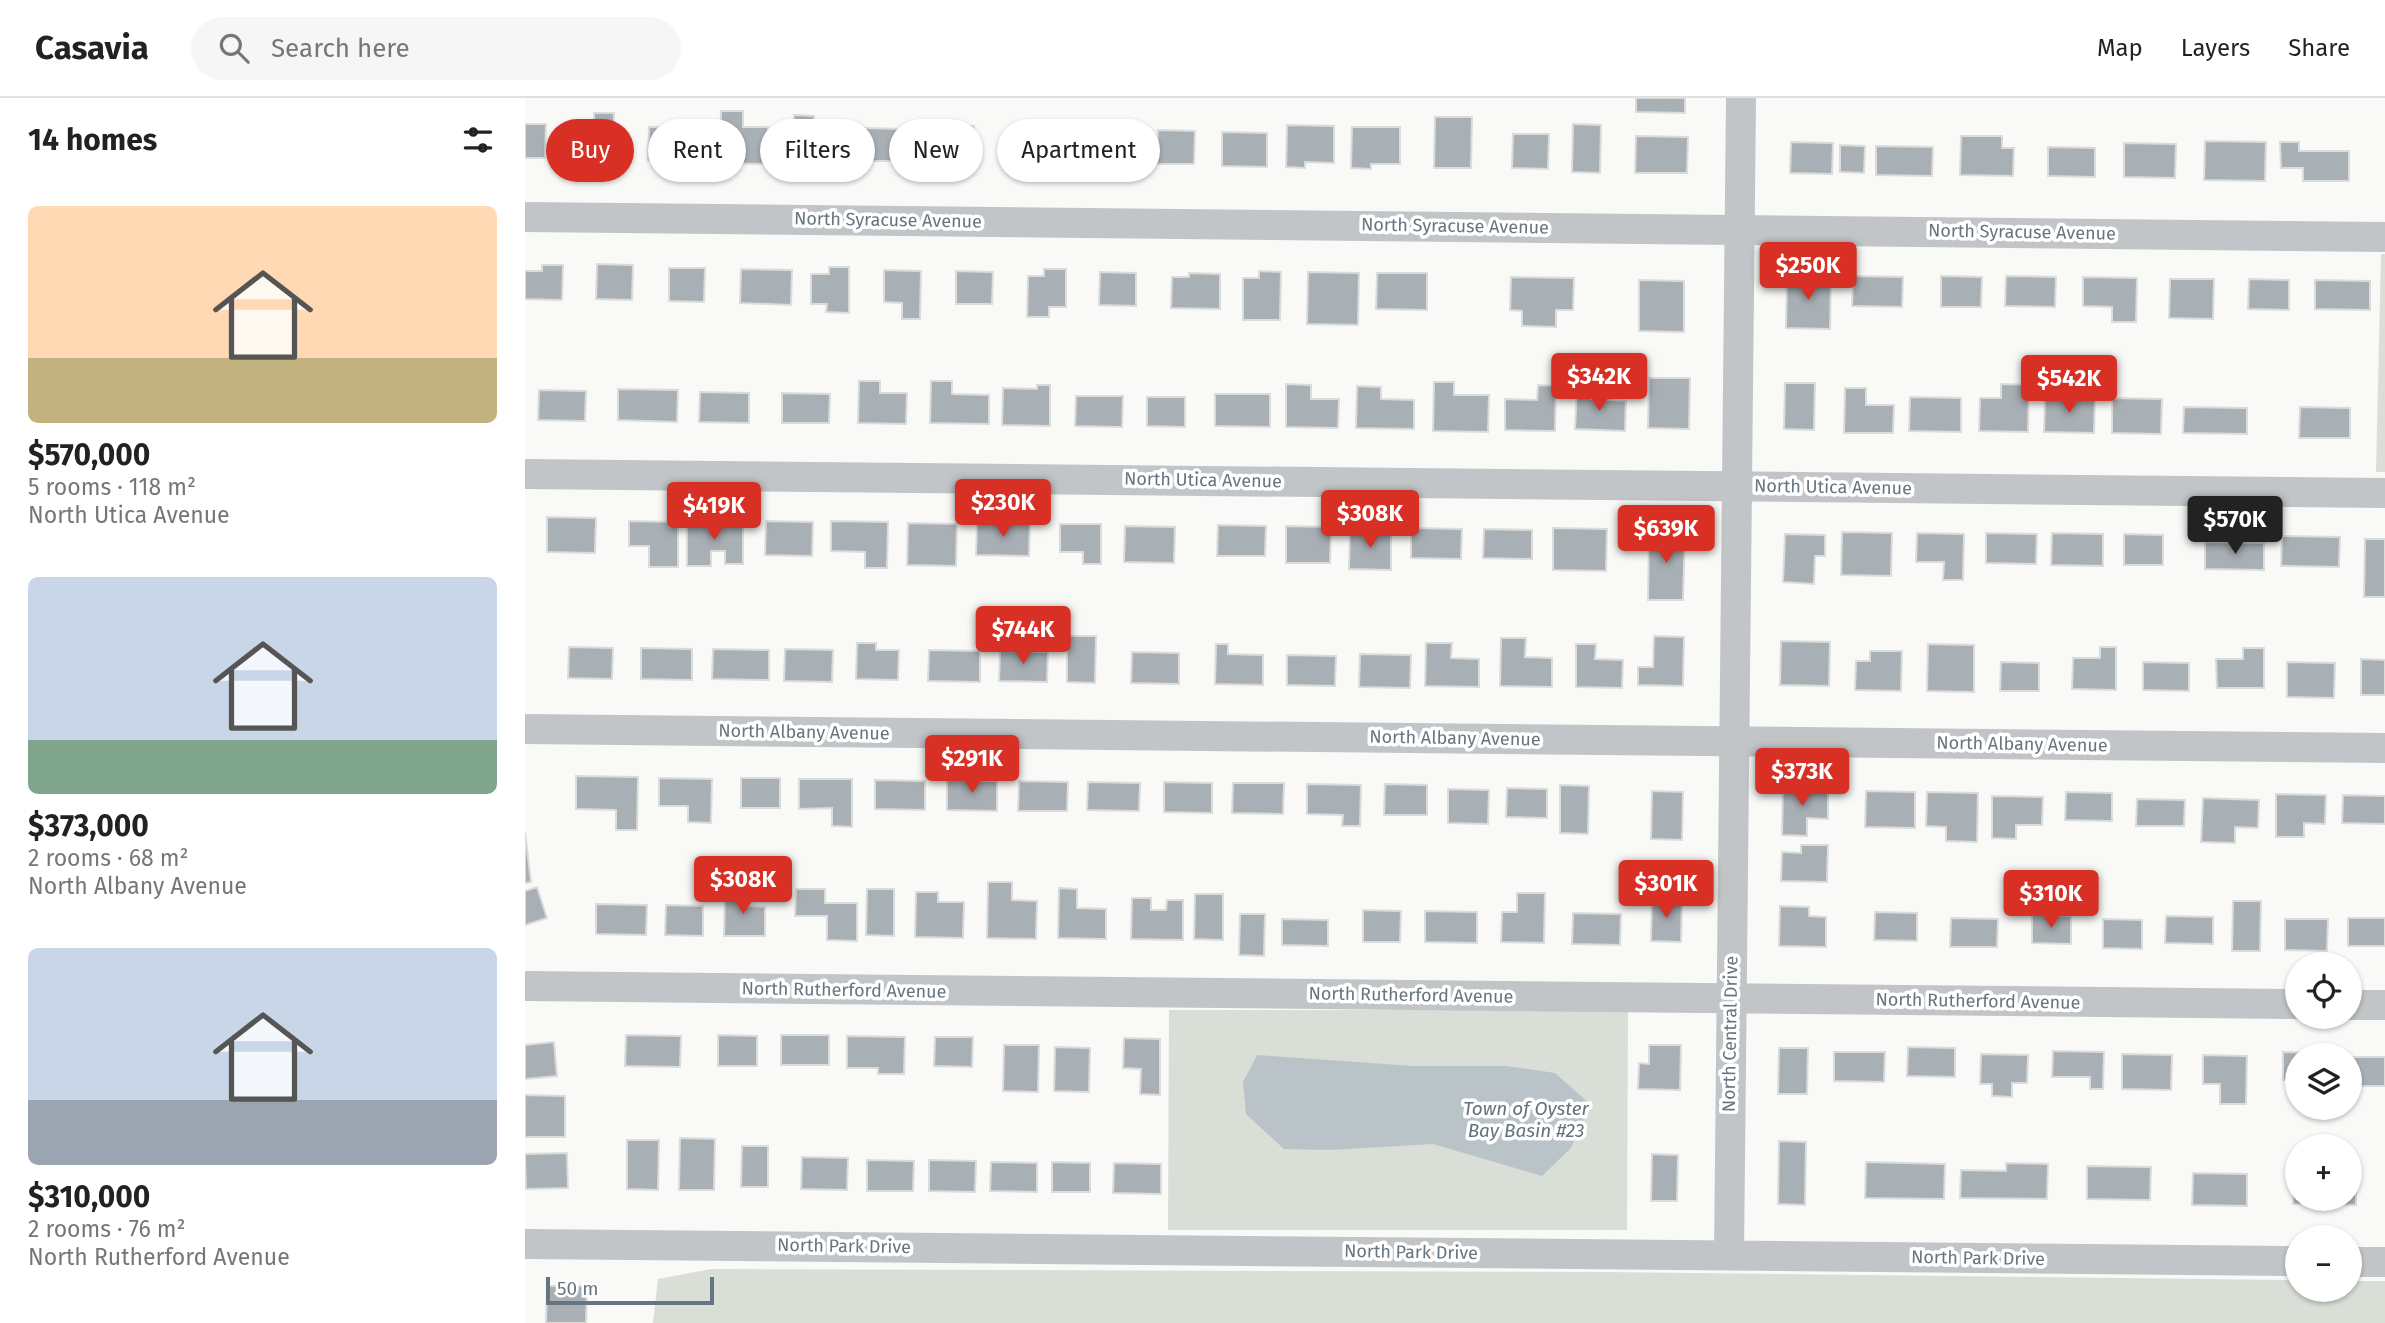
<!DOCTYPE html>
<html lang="en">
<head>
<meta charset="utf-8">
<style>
  :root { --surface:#fff; --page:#f6f6f6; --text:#222; --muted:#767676; --line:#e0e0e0; --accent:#d93025 }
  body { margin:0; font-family:"Fira Sans",sans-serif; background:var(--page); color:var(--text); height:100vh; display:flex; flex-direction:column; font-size:26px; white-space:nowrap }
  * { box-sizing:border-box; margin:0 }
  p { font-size:23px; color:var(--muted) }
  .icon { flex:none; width:38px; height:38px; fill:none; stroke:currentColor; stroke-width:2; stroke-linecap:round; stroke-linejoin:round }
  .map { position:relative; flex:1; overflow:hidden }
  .drawer { display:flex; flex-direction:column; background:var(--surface); width:525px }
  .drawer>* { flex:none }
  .top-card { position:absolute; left:21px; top:21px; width:665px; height:63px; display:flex; gap:14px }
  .buttons { position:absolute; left:1760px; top:854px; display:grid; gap:14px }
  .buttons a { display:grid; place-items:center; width:77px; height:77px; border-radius:50%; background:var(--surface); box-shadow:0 2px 5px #0004; font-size:35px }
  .scale { position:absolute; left:21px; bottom:18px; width:168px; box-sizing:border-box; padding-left:7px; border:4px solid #66757f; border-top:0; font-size:19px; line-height:24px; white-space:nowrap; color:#66757f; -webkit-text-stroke:5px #fff; paint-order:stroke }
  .price { position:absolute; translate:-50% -60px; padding:0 16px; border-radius:7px; background:var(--accent); color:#fff; font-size:23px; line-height:46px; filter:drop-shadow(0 2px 4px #0008) }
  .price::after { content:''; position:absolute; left:50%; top:42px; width:21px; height:16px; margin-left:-10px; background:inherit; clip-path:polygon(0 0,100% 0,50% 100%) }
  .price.selected { background:#222; color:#fff }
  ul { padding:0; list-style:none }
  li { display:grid; align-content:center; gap:14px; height:371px; padding:0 28px }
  li span { display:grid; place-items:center; height:217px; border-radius:10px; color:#555 }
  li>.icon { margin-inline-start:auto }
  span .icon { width:126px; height:126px; fill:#fffc; stroke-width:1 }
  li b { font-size:30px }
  h2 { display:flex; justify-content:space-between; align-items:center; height:84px; padding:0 28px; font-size:30px }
  .tag { padding:0 24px; border-radius:32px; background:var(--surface); box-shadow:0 2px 5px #0004; font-size:24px; line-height:63px }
  .tag.selected { background:var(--accent); color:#fff }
  header { display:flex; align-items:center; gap:42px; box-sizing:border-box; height:98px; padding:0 35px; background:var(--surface); border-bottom:2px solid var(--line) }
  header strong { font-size:33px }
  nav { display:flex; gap:38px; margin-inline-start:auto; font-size:24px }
  .search { width:490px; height:63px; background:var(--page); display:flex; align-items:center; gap:18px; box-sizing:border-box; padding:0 24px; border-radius:38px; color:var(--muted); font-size:26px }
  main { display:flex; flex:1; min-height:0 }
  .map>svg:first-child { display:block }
  .green { fill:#d9ded7 }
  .water { fill:#bac4c8 }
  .building { fill:#a9b0b5; stroke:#dbdbd9; stroke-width:2 }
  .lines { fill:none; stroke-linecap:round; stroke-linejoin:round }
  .minor { stroke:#c1c5c8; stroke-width:30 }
  .labels { text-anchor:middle; stroke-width:7; stroke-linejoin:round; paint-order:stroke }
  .street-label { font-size:18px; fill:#66757f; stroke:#fff }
  .water-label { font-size:19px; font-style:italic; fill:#627379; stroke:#fff }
</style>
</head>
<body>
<header>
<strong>Casavia</strong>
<div class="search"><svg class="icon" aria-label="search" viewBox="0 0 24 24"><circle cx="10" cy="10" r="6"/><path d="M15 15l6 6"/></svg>Search here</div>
<nav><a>Map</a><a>Layers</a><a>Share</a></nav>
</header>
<main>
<section class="drawer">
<h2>14 homes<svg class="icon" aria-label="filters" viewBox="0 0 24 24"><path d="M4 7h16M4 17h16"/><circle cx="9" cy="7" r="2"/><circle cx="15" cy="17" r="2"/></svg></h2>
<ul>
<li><span style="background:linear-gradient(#ffd9b3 70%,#c2b280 0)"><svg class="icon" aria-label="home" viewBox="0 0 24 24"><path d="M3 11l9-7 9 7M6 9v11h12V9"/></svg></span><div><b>$570,000</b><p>5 rooms · 118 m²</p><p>North Utica Avenue</p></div></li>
<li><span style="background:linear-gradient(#c9d6e8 75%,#7fa58c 0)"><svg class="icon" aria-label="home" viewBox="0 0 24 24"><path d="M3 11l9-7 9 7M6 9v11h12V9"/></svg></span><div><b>$373,000</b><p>2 rooms · 68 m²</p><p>North Albany Avenue</p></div></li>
<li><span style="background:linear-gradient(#c9d6e8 70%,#9aa5b1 0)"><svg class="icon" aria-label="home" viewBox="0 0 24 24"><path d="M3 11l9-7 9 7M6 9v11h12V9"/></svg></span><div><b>$310,000</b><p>2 rooms · 76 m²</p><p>North Rutherford Avenue</p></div></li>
</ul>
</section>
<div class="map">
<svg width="1860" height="1225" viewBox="0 0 1860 1225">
  <rect width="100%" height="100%" fill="#f9f9f7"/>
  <path class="green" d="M1856,156H1860V374H1851Z
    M644,912H1103L1102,1132H643Z
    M186,1171L1078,1174L1773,1182V1192H1825V1183H1860V1225H128L133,1181Z"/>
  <path class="water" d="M732,957L888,968H981L1030,975L1065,1006L1046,1050L1017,1078L908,1046L805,1052L759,1051L721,1016L718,984Z"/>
  <path class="building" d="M1111,0H1160V15L1111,14Z
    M196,13H218V29H243V66L195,65Z
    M69,15H89L88,61H51L52,25H69Z
    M269,17L289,18V29L316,30L315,65L268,64Z
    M910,19H947L946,70H909Z
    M411,22H431V28H449L448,65L410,64Z
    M0,26H21L20,60H0Z
    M1048,26L1076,27L1075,75L1047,74Z
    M762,27L809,28V65L780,64V70L761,69Z
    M124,29H161V63L123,62Z
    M827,29H875V66H846V71L826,70Z
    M340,30L377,31V63H339Z
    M489,31L525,32V65H488Z
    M633,32L670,33L669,66H632Z
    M561,33H598L597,68L560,67Z
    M697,34L742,35V69L697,68Z
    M988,36H1024L1023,71L987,70Z
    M1111,38L1163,39L1162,75H1110Z
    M1436,38H1477V50H1489L1488,78L1435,77Z
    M1680,43L1741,44L1740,83L1679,82Z
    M1266,44L1308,45L1307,76L1265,75Z
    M1755,44H1774V53H1824V83H1778V70H1756Z
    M1599,45L1651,46L1650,80L1599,79Z
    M1315,47L1340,48L1339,75L1315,74Z
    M1351,48L1408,49L1407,78L1351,77Z
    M1523,49L1570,50V79L1523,78Z
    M72,166L108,167L107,202L71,201Z
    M17,167H38L37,202L0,201V173H17Z
    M304,169H324V215L301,214L302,206H286V176H304Z
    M144,170H180L179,204L144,203Z
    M216,171L267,172L266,207L215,205Z
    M519,171H541V209H524V219H502L503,178H519Z
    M359,172L396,173L395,221H377V205L359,204Z
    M431,173L468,174L467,206H431Z
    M734,173L756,174L755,222H718V180H734Z
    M575,174L611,175V208L574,207Z
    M783,174L834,175L833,227L782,226Z
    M664,175L695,176V211L646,210L647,179H664Z
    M852,175H902V212L851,211Z
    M1262,178L1306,179L1305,231L1261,230Z
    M1328,178L1378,179L1377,209L1327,208Z
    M1416,178L1457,179L1456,209H1416Z
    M1481,178L1531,179L1530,209L1480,208Z
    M986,179L1049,180L1048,212H1031V229L997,228V213L985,212Z
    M1558,179L1612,180L1611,224H1587V209L1558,208Z
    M1645,181H1689L1688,221L1644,220Z
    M1724,181L1764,182V212L1723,211Z
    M1114,182L1159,183V234L1114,233Z
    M1790,182L1845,183V212L1790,211Z
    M1124,280H1165L1164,331L1123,330Z
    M334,283H355V295H382L381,326L333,325Z
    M406,283H427V296L464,297V326L405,325Z
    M909,284H929V297H964L963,334L908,333Z
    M1260,285H1290L1289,332L1259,331Z
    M761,286L786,287V301H814L813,330L761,329Z
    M1476,286L1504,287L1503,334L1454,333L1455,300H1476Z
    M512,287H525V328L477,327L478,290L512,291Z
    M1013,287L1031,288L1030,333L980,332V301L1012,302Z
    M832,288L856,289V301L889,302V331L831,330Z
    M1052,290L1066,291V301L1101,303L1100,333L1050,331Z
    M1320,290H1341V307H1369L1368,335H1319Z
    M93,291L153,292L152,324L93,322Z
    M14,292L61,293L60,323L13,322Z
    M175,294L224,295V325L174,324Z
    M257,295L305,296L304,325H257Z
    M690,296H745V329L690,328Z
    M551,298H598L597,329L550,328Z
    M622,299H660V329L622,328Z
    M1385,299L1436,300V334L1384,333Z
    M1520,299L1570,300L1569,335L1519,334Z
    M1587,300L1637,301L1636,336L1587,335Z
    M1659,309L1722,310V336L1658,335Z
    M1775,309L1825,310V340H1774Z
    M22,419L71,420L70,455L22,454Z
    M104,423L153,424V469H124V448H104Z
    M162,423H218V466H200V453H186V468H162Z
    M241,423L288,424L287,458L240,457Z
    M306,423L363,424L362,470H340V454L306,453Z
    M383,425L432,426L431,468L382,467Z
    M452,425H505L504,458L451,457Z
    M535,426H576V466H558V454H535Z
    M693,427L741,428L740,458H692Z
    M600,428L650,429L649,465L599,464Z
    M761,428L806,429L805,465H761Z
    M886,430L937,431L936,461L886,460Z
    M1028,430L1082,431L1081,473L1028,472Z
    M959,431L1007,432V461L958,460Z
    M825,433H866V472L824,471Z
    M1124,433H1160L1158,502H1123Z
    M1317,434L1367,435L1366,478L1316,477Z
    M1392,435L1439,436L1438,482H1418L1419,464H1391Z
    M1461,435L1512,436L1511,466L1461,465Z
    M1527,435L1578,436V468L1526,467Z
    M1260,436L1300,437V458H1290L1289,486L1258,484Z
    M1599,436L1638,437V467H1599Z
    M1757,438L1815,439L1814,469L1756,468Z
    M1840,441H1860V499H1839Z
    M1680,444L1739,445V472L1680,471Z
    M542,538H571L570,585L542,584Z
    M1129,538L1159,539L1158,588L1113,587V569H1128Z
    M976,540H1001L1000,559L1027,560V589L975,588Z
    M1256,543L1305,544L1304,588L1255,587Z
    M332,545H351V552H374L373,582L331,581Z
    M901,545H927L926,560L954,561V589L900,588Z
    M691,546H703V556L738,557V587L690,586Z
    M1051,546H1071L1070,561L1098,562L1097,590L1051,589Z
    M1403,546L1449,547V594L1402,593Z
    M44,549L88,550L87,581L43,580Z
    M1575,549H1591V592L1547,591L1548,560H1575Z
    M116,550L167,551V582L116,581Z
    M1718,550H1739V590H1692L1691,561H1718Z
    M188,551L244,552V582L187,581Z
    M260,551L308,552L307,584L259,583Z
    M404,552L455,553V584L403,583Z
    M475,553L523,554L522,584L474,583Z
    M1345,553H1377L1376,593L1330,592L1331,563H1345Z
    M607,554L654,555V586L606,585Z
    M835,556L886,557L885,590L834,589Z
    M762,557L811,558L810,588L762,587Z
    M1836,561L1860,562V597H1836Z
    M1476,564L1514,565V593H1475Z
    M1618,564L1664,565V593L1618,592Z
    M1762,564L1810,565L1809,600L1762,599Z
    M51,678L113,679L112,732H91V712L51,711Z
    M134,680L187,681L186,725L163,724V708H134Z
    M216,680H255V710H216Z
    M274,681H327V729L307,728V710L274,711Z
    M350,682L400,683V712L350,711Z
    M422,682L472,683V713L422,712Z
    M494,683L543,684L542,713H493Z
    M563,684L615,685L614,713L562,712Z
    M639,684L687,685V715L639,714Z
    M708,685H759L758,716L707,715Z
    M1258,685L1286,686V692H1303V721L1282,720V738L1257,737Z
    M782,686L836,687L835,728H817L818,717L782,716Z
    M860,686L902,687V717H859Z
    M1035,687L1064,688L1063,736L1035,735Z
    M982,690L1022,691V720L981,719Z
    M923,691L964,692L963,726L923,725Z
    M1127,693L1158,694L1157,742L1126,741Z
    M1341,693L1390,694V730L1340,729Z
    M1402,694L1453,695L1452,744L1421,743V729L1401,728Z
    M1541,694L1587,695V723L1540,722Z
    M1751,696L1801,697L1800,726L1779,725V739H1751Z
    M1818,697L1860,698V726L1817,725Z
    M1467,698L1518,699L1517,727H1491V741L1467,740Z
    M1678,700L1734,702L1733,730L1710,729V745L1676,744Z
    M1612,701L1660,702L1659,728H1611Z
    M0,734L6,784L0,785Z
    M1276,747H1303L1302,784L1256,783L1257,754L1276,755Z
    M463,784H487V802L512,803L511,841L462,840Z
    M12,789L22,820L0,827V793Z
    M534,790L552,791V810L581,811V841L533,840Z
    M271,791H300V805H332V843L302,842V818H270Z
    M342,791H369V838L341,837Z
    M200,792H223L222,808L240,809V838H199Z
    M391,794H413V804H439L438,840L390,839Z
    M992,795H1020L1019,845L976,844L977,814H992Z
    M670,796H698V842L669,841Z
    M1127,797H1142V802L1157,803L1156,844L1126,843Z
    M607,800H626V812H641L642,802H658V842L606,841Z
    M1708,803H1736L1735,853H1707Z
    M71,806L122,807L121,837L71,836Z
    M141,807L178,808V838L140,837Z
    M1255,808L1284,809V818L1301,819V849L1254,848Z
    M838,812L876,813L875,844H838Z
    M900,813L952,814V845L900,844Z
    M1350,814L1392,815V843L1349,842Z
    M1048,815L1096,816L1095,847L1047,846Z
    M715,816H740L739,858L714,857Z
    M1507,817L1546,818V846L1507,845Z
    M1641,818L1688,819V846L1640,845Z
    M1426,820L1473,821L1472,849H1425Z
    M1823,820H1860V848H1823Z
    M757,821L803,822V848L757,847Z
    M1578,821L1617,822V851L1578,850Z
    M1760,821H1803L1802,853L1760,852Z
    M101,937L156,938L155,969L100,968Z
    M193,937L232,938V968H193Z
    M256,937H304V967H256Z
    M322,938L380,939L379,976H353V970H322Z
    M410,939H448L447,969L409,968Z
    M599,940L635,941V997L615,996L616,971L598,970Z
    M29,944L32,978L0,981V947Z
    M479,947H514L513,994L478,993Z
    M1124,947H1156L1155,992L1113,991L1114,965L1124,966Z
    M530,949L565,950L564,994L529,993Z
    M1383,949L1430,950V979L1382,978Z
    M1254,950H1283L1282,996H1253Z
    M1528,953L1579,954L1578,991H1565V979H1527Z
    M1309,954H1360L1359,984L1309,983Z
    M1758,954L1795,955V957H1773V982H1758Z
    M1456,956L1503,957L1502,985H1487V999L1467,998V986H1455Z
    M1597,956L1647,957L1646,992L1597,991Z
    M1678,957L1722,958L1721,1006H1695V986H1678Z
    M1825,959H1860V988H1825Z
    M0,997L40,998V1039H0Z
    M155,1040L190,1041L189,1092H154Z
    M102,1042H134L133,1092L102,1091Z
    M1254,1043L1281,1044L1280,1107L1253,1106Z
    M217,1048H243V1089H216Z
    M42,1055L43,1090L1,1091L0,1056Z
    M1127,1056L1153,1057L1152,1103H1126Z
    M277,1059L323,1060L322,1092L276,1091Z
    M1825,1059L1831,1060V1107L1768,1106L1769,1078H1773V1101H1825Z
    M342,1062L389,1063L388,1093H342Z
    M404,1062L451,1063L450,1094L404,1093Z
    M466,1064L512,1065V1094L465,1093Z
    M527,1064L565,1065V1094H527Z
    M1341,1064L1420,1066L1419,1101L1340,1100Z
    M589,1065L636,1066V1096L588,1095Z
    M1481,1065L1523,1066L1522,1101L1435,1100L1436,1072L1481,1073Z
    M1562,1068L1626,1069L1625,1102L1562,1101Z
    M1668,1075L1722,1076V1108L1667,1107Z
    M22,1188H62L61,1225H21Z"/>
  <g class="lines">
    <path class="minor" d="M0,119L1860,139
      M0,376L1860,395
      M0,631L1860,650
      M0,888L1773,906
      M1825,907H1860
      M0,1146L1773,1163
      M1204,1157L1216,0
      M1825,1164H1860"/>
  </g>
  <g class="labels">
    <g class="street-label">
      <text transform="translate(363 122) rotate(1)" y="6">North Syracuse Avenue</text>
      <text transform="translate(930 128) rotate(1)" y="6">North Syracuse Avenue</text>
      <text transform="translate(1497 134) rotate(1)" y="6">North Syracuse Avenue</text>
      <text transform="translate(678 382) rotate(1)" y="6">North Utica Avenue</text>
      <text transform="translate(1308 389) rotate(1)" y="6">North Utica Avenue</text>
      <text transform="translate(279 634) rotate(1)" y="6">North Albany Avenue</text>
      <text transform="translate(930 640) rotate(1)" y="6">North Albany Avenue</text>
      <text transform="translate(1497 646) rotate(1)" y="6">North Albany Avenue</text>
      <text transform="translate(319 892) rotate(1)" y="6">North Rutherford Avenue</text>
      <text transform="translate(886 897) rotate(1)" y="6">North Rutherford Avenue</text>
      <text transform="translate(1453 903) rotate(1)" y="6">North Rutherford Avenue</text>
      <text transform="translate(1205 936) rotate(-89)" y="6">North Central Drive</text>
      <text transform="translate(319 1148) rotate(1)" y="6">North Park Drive</text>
      <text transform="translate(886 1154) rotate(1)" y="6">North Park Drive</text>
      <text transform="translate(1453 1160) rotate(1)" y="6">North Park Drive</text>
    </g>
    <g class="water-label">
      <text x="1001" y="1017">Town of Oyster<tspan x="1001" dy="22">Bay Basin #23</tspan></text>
    </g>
  </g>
</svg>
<div class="buttons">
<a><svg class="icon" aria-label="locate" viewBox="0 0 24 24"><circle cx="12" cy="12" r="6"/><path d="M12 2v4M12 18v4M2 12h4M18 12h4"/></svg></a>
<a><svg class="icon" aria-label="layers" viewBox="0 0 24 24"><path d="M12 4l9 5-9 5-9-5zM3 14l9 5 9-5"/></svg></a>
<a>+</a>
<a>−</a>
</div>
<div class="scale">50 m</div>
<b class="price" style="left:1283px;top:204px">$250K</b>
<b class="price" style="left:1074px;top:315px">$342K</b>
<b class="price" style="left:1544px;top:317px">$542K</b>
<b class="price" style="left:478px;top:441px">$230K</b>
<b class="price" style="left:189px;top:444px">$419K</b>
<b class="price" style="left:845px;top:452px">$308K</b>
<b class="price selected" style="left:1710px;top:458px">$570K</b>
<b class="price" style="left:1141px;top:467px">$639K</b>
<b class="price" style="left:498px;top:568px">$744K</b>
<b class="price" style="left:447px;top:697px">$291K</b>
<b class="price" style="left:1277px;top:710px">$373K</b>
<b class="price" style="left:218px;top:818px">$308K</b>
<b class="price" style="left:1141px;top:822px">$301K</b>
<b class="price" style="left:1526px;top:832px">$310K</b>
<div class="top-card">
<a class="tag selected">Buy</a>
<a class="tag">Rent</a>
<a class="tag">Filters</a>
<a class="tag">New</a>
<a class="tag">Apartment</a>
</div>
</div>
</main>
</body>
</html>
